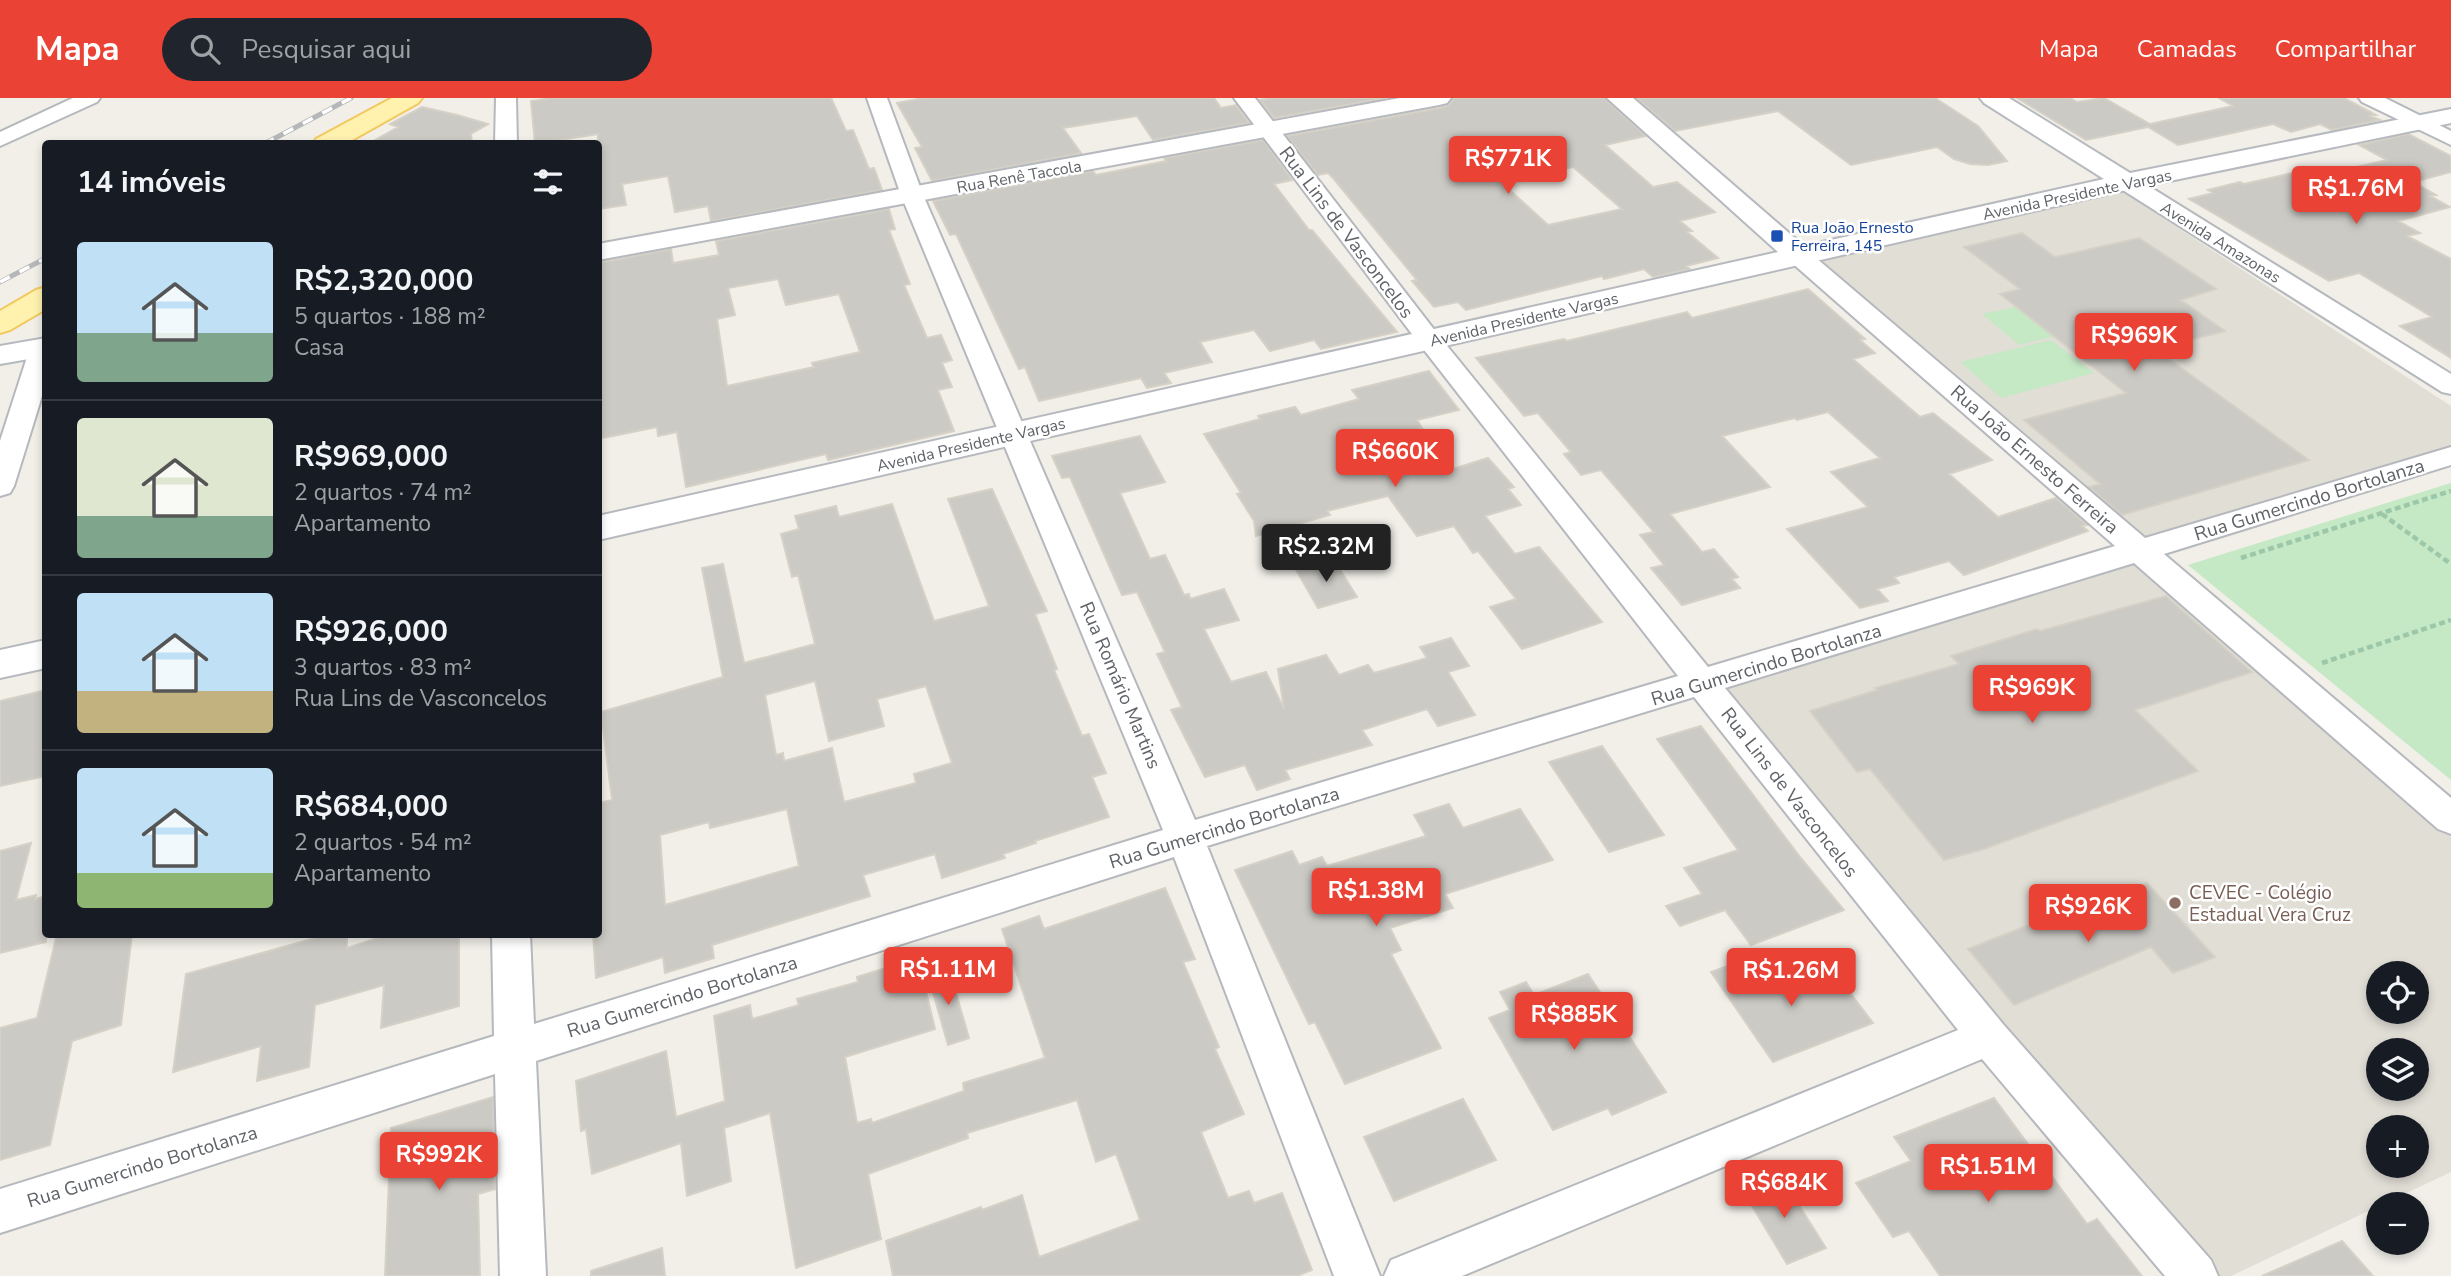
<!DOCTYPE html>
<html lang="pt">
<head>
<meta charset="utf-8">
<style>
  :root { --surface:#171b24; --page:#20242c; --text:#f1f3f6; --muted:#9ea1a6; --line:#363941; --accent:#ea4335 }
  body { margin:0; font-family:"Nunito Sans",sans-serif; background:var(--page); color:var(--text); height:100vh; display:flex; flex-direction:column; font-size:26px; white-space:nowrap }
  * { box-sizing:border-box; margin:0 }
  p { font-size:23px; color:var(--muted) }
  .icon { flex:none; width:38px; height:38px; fill:none; stroke:currentColor; stroke-width:2; stroke-linecap:round; stroke-linejoin:round }
  .map { position:relative; flex:1; overflow:hidden }
  .drawer { position:absolute; left:42px; top:42px; width:560px; height:798px; display:flex; flex-direction:column; background:var(--surface); border-radius:7px; box-shadow:0 4px 10px #0003 }
  .drawer>* { flex:none }
  .buttons { position:absolute; left:2366px; top:863px; display:grid; gap:14px }
  .buttons a { display:grid; place-items:center; width:63px; height:63px; border-radius:50%; background:var(--surface); box-shadow:0 4px 10px #0003; font-size:35px }
  .price { position:absolute; translate:-50% -60px; padding:0 16px; border-radius:7px; background:var(--accent); color:#fff; font-size:23px; line-height:46px; filter:drop-shadow(0 2px 4px #0008) }
  .price::after { content:''; position:absolute; left:50%; top:42px; width:21px; height:16px; margin-left:-10px; background:inherit; clip-path:polygon(0 0,100% 0,50% 100%) }
  .price.current { background:#222; color:#fff }
  ul { padding:0; list-style:none }
  li { display:flex; align-items:center; gap:21px; height:175px; padding:0 35px }
  li+li { border-top:2px solid var(--line) }
  li span { display:grid; place-items:center; flex:none; width:196px; height:140px; border-radius:7px; color:#555 }
  li>.icon { margin-inline-start:auto }
  span .icon { width:84px; height:84px; fill:#fffc; stroke-width:1 }
  li b { font-size:30px }
  h2 { display:flex; justify-content:space-between; align-items:center; height:84px; padding:0 35px; font-size:30px }
  header { display:flex; align-items:center; gap:42px; box-sizing:border-box; height:98px; padding:0 35px; background:var(--accent); color:#fff }
  header strong { font-size:33px }
  nav { display:flex; gap:38px; margin-inline-start:auto; font-size:24px }
  .search { width:490px; height:63px; background:var(--page); display:flex; align-items:center; gap:18px; box-sizing:border-box; padding:0 24px; border-radius:38px; color:var(--muted); font-size:26px }
  .map>svg:first-child { display:block }
  .education { fill:#e1ded6; fill-rule:evenodd }
  .green { fill:#c5e8c5 }
  .building { fill:#cccac5; stroke:#d6d1c6; stroke-width:2; fill-rule:evenodd }
  .lines { fill:none; stroke-linecap:round; stroke-linejoin:round }
  .street-casing { stroke:#b5b8bc; stroke-width:4 }
  .secondary-casing { stroke:#b6babf; stroke-width:4 }
  .primary-casing { stroke:#f2c960; stroke-width:4 }
  .path { stroke:#9cc7a9; stroke-width:4.5; stroke-dasharray:6 3.5; stroke-linecap:butt }
  .street { fill:#fff; fill-rule:evenodd }
  .secondary { fill:#fff; fill-rule:evenodd }
  .primary { fill:#fff2af; fill-rule:evenodd }
  .rail-casing { stroke:#b6b7b8; stroke-width:5 }
  .rail { stroke:#fff; stroke-width:3.5; stroke-dasharray:11; stroke-linecap:butt }
  .transit-dot { fill:#1a4fb4; stroke:#fff; stroke-width:2.5 }
  .education-dot { fill:#8d6e63; stroke:#fff; stroke-width:2.5 }
  .labels { text-anchor:middle; stroke-width:5; stroke-linejoin:round; paint-order:stroke }
  .far-street-label { font-size:16px; fill:#5f6368; stroke:#fff }
  .far-transit-label { font-size:16px; fill:#164399; stroke:#fff; text-anchor:start }
  .street-label { font-size:19px; fill:#5f6368; stroke:#fff }
  .education-label { font-size:19px; fill:#785e54; stroke:#fff; text-anchor:start }
</style>
</head>
<body>
<header>
<strong>Mapa</strong>
<div class="search"><svg class="icon" aria-label="search" viewBox="0 0 24 24"><circle cx="10" cy="10" r="6"/><path d="M15 15l6 6"/></svg>Pesquisar aqui</div>
<nav><a>Mapa</a><a>Camadas</a><a>Compartilhar</a></nav>
</header>
<div class="map">
<svg width="2451" height="1178" viewBox="0 0 2451 1178">
  <rect width="100%" height="100%" fill="#f1efe8"/>
  <path class="education" d="M2120,92L2451,308V356L2142,444L1813,162Z
    M2140,464L2451,735V1074L2231,1178H2205L1724,591ZM2378,875H2417V914H2378ZM2378,952H2417V990H2378ZM2378,1029H2417V1068H2378Z"/>
  <path class="green" d="M2053,201L2092,229L2019,247L1982,216Z
    M2051,242L2094,275L2001,300L1960,264Z
    M2451,385V682L2188,467Z"/>
  <path class="building" d="M552,0H831L846,33L853,32L869,71L874,70L882,92L711,123L708,108L675,114L668,78L622,86L626,107L598,111V36L535,46L531,3Z
    M923,0H1214L1221,10L1236,7L1249,25L1153,42L1137,18L1063,30L1081,55L932,83L915,50L922,49L897,5Z
    M1273,0H1385L1274,20L1260,2Z
    M1454,0H1604L1646,38L1605,47L1653,89L1677,84L1715,114L1680,123L1692,133L1687,134L1718,160L1686,168L1690,171L1653,179L1644,171L1604,181L1602,178L1466,212L1458,204L1434,209L1412,183L1417,182L1333,80L1328,75L1318,77L1287,38L1440,10L1449,7ZM1573,69L1622,111L1548,127L1502,85Z
    M1637,0H1935L1978,28L2007,63L1988,67L1970,66L1954,61L1937,49L1851,67L1778,13L1675,33Z
    M2017,0H2070L2077,4L2104,0L2150,26L2233,8L2219,0H2344L2376,17L2370,18L2380,22L2332,32L2320,26L2291,34L2273,26L2178,47L2148,29L2086,42Z
    M422,9L457,17L488,26L471,36L472,46H368L398,29L390,26Z
    M2408,36L2451,58V74L2413,84L2436,97L2430,98L2450,109L2398,123L2420,135L2407,138L2451,161V260L2400,228L2432,219L2359,175L2329,183L2189,101L2213,95L2208,92L2240,84L2244,86L2293,75L2305,81L2387,62L2359,47Z
    M1263,42L1292,82L1274,86L1309,132H1312L1397,234L1321,251L1314,242L1270,253L1254,232L1200,244L1212,264L1164,275L1171,285L1147,290L1141,280L1039,303L1025,269L1019,271L956,136L950,137L933,103L1093,73L1096,77L1166,63L1164,60Z
    M889,111L895,131L889,132L910,186L904,187L927,240L941,237L952,262L942,265L952,289L938,292L954,333L828,362L826,356L686,389L677,334L658,338L657,329L598,341V165L671,151L673,165L719,157L716,143ZM778,181L786,207L839,196L860,254L812,265L814,269L727,288L717,221L735,217L728,190Z
    M2022,135L2055,159L2139,140L2216,191L2181,202L2225,233L2155,251L2309,362L2122,417L2089,389L2100,386L2024,322L2126,295L2000,196L2020,191L1964,149Z
    M1808,191L1865,241L1860,242L1875,255L1853,261L1870,276L1920,319L1933,315L1992,362L1949,376L1998,419L2056,400L2087,427L2082,428L2088,433L1964,477L1949,463L1894,479L1899,485L1877,491L1888,503L1860,510L1787,431L1868,409L1831,374L1880,360L1828,314L1797,322L1795,320L1722,338L1770,389L1670,416L1702,454L1714,451L1738,479L1732,481L1740,490L1682,507L1651,470L1664,467L1640,437L1654,434L1601,372L1581,377L1564,356L1571,354L1538,315L1524,318L1476,260L1564,241L1567,243L1687,214L1692,220Z
    M1429,273L1459,312L1417,322L1422,330H1420L1450,372L1488,360L1514,389L1508,391L1521,407L1485,418L1515,456L1539,449L1602,524L1522,551L1490,509L1516,501L1478,453L1473,455L1454,428L1417,438L1388,398L1327,413L1330,417L1256,438L1254,423L1237,396L1241,395L1204,336L1260,321L1258,318L1295,309L1301,317L1359,301L1352,292Z
    M1140,338L1165,384L1120,395L1150,461L1165,457L1184,497L1189,496L1190,501L1224,491L1239,522L1204,531L1231,584L1266,574L1284,611L1278,571L1326,557L1339,577L1368,567L1374,575L1427,560L1420,549L1451,540L1469,568L1448,574L1475,617L1438,628L1427,611L1362,632L1372,647L1285,672L1290,681L1257,692L1245,667L1205,679L1171,612L1182,609L1157,556L1165,554L1137,494L1122,497L1070,379L1062,380L1052,358Z
    M992,391L1047,513L1035,516L1057,571L1054,572L1082,638L1089,636L1106,675L1092,679L1109,719L1035,743L1036,745L1003,756L1005,760L942,780L935,756L863,777L870,798L712,847L714,860L665,875L663,859L596,880L593,836H598V705L612,702L601,614L723,579L702,470L723,466L744,565L815,546L798,477L792,479L781,436L799,431L795,418L836,408L839,419L892,406L934,523L989,508L948,401ZM815,583L829,643L884,628L877,601L926,588L952,665L914,676L916,685L844,704L832,650L784,663L783,655L776,657L765,597ZM787,711L799,768L665,807L660,737L709,724L710,730Z
    M1334,462L1357,499L1318,510L1296,472Z
    M2166,498L2252,574L2135,612L2198,673L1984,751L1944,762L1870,671L1857,674L1810,613L1877,592L1875,590L1959,566L1951,558L2037,531L2040,533Z
    M46,592V678L0,688V603Z
    M1701,628L1800,759L1844,812L1751,847L1725,812L1680,828L1666,808L1702,796L1684,770L1738,752L1657,641Z
    M1602,648L1664,737L1609,754L1549,664Z
    M1449,706L1463,730L1520,711L1553,762L1445,796L1453,810L1390,830L1401,852L1391,856L1441,950L1345,986L1315,924L1309,926L1235,772L1292,753L1299,767L1322,759L1327,768L1426,738L1414,717Z
    M31,745L16,802L36,797L35,801L46,798V844L0,855V753Z
    M2147,785L2215,859L2173,875L2151,849L2014,907L1968,851L2054,817L2056,819Z
    M1165,790L1195,861L1183,864L1219,949L1215,951L1244,1016L1201,1034L1228,1100L1249,1093L1254,1105L1282,1095L1312,1172L1297,1178H893L886,1143L981,1109L982,1112L1022,1097L1039,1159L1140,1122L1116,1056L1096,1064L1077,1002L967,1035L968,1040L868,1076L881,1141L796,1170L770,1015L724,1030L731,1083L687,1098L681,1045L592,1076L586,1031L581,1033L576,983L666,953L676,1019L725,1003L714,918L750,907L752,921L799,907L797,901L858,884L857,879L918,860L935,931L845,959L857,1025L871,1021L872,1025L964,993L963,985L1045,960L1002,831L1039,818L1044,831Z
    M57,836H132L121,927L72,943L50,1047L0,1062V930L37,920Z
    M330,836H347V850L390,836H459V908L381,930L384,887L315,907L309,969L257,983L261,948L173,974L186,876Z
    M1755,858L1779,891L1832,871L1873,925L1773,964L1711,874Z
    M949,871L969,940L948,947L928,877Z
    M1588,876L1666,994L1612,1017L1608,1010L1553,1032L1489,920L1510,912L1500,894L1526,884L1534,897Z
    M493,999L495,1091L478,1096L480,1178H385L391,1030Z
    M1994,1000L2087,1126L2097,1121L2142,1178H1940L1909,1133L1893,1139L1856,1085L1911,1063L1894,1039Z
    M1463,1001L1496,1062L1394,1103L1364,1039Z
    M1781,1079L1826,1150L1787,1166L1743,1093Z
    M2342,1143L2373,1178H2262Z
    M662,1150L665,1178H591V1173Z"/>
  <g class="lines">
    <defs>
      <path id="street" d="M73,0H100L97,4L0,48V34Z
        M496,0H516L517,46H495Z
        M867,0H887L923,97L1195,722L1678,578L1421,248L1234,0H1255L1439,238L1708,569L2115,448L1791,164L1788,159L1791,154L1800,152L1809,154L2145,440L2451,349V367L2164,456L2451,700V736L2438,731L2134,465L1725,590L2003,926L2211,1162L2218,1178H2165L1982,961L1462,1178H1384L1391,1162L1958,932L1694,599L1207,748L1380,1178H1334L1174,759L536,963L546,1178H500L495,976L0,1135V1091L494,938L492,836H530L534,926L1163,732L901,97Z
        M2359,0H2385L2451,33V47L2362,4Z
        M2126,77L2134,79L2451,276V296L2442,294L2118,89L2115,84L2118,79Z
        M43,242L46,243V285L14,388L10,395L0,398V343L30,250L34,244Z"/>
      <path id="secondary" d="M1400,0H1451L1447,5L1439,7L598,162V146Z
        M1607,0H1633L1804,148L2104,81L1984,5L1980,0H2009L2130,75L2451,11V25L2126,92L598,442V418L1778,154Z
        M46,240V258L0,266V248Z
        M46,542V570L0,580V552Z"/>
      <path id="primary" d="M392,0H422L418,5L345,46H313L316,41Z
        M46,189V211L10,232L0,235V213L36,192Z"/>
    </defs>
    <use href="#street" class="street-casing"/>
    <use href="#secondary" class="secondary-casing"/>
    <use href="#primary" class="primary-casing"/>
    <path class="path" d="M2382,416L2451,466
      M2241,460L2451,393
      M2322,565L2451,522"/>
    <use href="#street" class="street"/>
    <use href="#secondary" class="secondary"/>
    <use href="#primary" class="primary"/>
    <defs>
      <path id="rail" d="M264,46L351,0
        M0,184L46,160"/>
    </defs>
    <use href="#rail" class="rail-casing"/>
    <use href="#rail" class="rail"/>
  </g>
  <rect class="transit-dot" x="1770" y="131" width="14" height="14" rx="3.5"/>
  <circle class="education-dot" cx="2175" cy="805" r="7"/>
  <g class="labels">
    <g class="far-street-label">
      <text transform="translate(1019 78) rotate(-10)" y="6">Rua Renê Taccola</text>
      <text transform="translate(2077 96) rotate(-12)" y="6">Avenida Presidente Vargas</text>
      <text transform="translate(2221 144) rotate(32)" y="6">Avenida Amazonas</text>
      <text transform="translate(1524 221) rotate(-13)" y="6">Avenida Presidente Vargas</text>
      <text transform="translate(971 346) rotate(-13)" y="6">Avenida Presidente Vargas</text>
    </g>
    <g class="far-transit-label">
      <text x="1791" y="135">Rua João Ernesto<tspan x="1791" dy="18">Ferreira, 145</tspan></text>
    </g>
    <g class="street-label">
      <text transform="translate(1347 134) rotate(53)" y="7">Rua Lins de Vasconcelos</text>
      <text transform="translate(2035 361) rotate(41)" y="7">Rua João Ernesto Ferreira</text>
      <text transform="translate(2309 401) rotate(-17)" y="7">Rua Gumercindo Bortolanza</text>
      <text transform="translate(1766 566) rotate(-17)" y="7">Rua Gumercindo Bortolanza</text>
      <text transform="translate(1121 587) rotate(67)" y="7">Rua Romário Martins</text>
      <text transform="translate(1790 694) rotate(52)" y="7">Rua Lins de Vasconcelos</text>
      <text transform="translate(1224 729) rotate(-17)" y="7">Rua Gumercindo Bortolanza</text>
      <text transform="translate(682 898) rotate(-17)" y="7">Rua Gumercindo Bortolanza</text>
      <text transform="translate(142 1068) rotate(-17)" y="7">Rua Gumercindo Bortolanza</text>
    </g>
    <g class="education-label">
      <text x="2189" y="801">CEVEC - Colégio<tspan x="2189" dy="22">Estadual Vera Cruz</tspan></text>
    </g>
  </g>
</svg>
<div class="buttons">
<a><svg class="icon" aria-label="locate" viewBox="0 0 24 24"><circle cx="12" cy="12" r="6"/><path d="M12 2v4M12 18v4M2 12h4M18 12h4"/></svg></a>
<a><svg class="icon" aria-label="layers" viewBox="0 0 24 24"><path d="M12 4l9 5-9 5-9-5zM3 14l9 5 9-5"/></svg></a>
<a>+</a>
<a>−</a>
</div>
<b class="price" style="left:1508px;top:98px">R$771K</b>
<b class="price" style="left:2356px;top:128px">R$1.76M</b>
<b class="price" style="left:2134px;top:275px">R$969K</b>
<b class="price" style="left:1395px;top:391px">R$660K</b>
<b class="price current" style="left:1326px;top:486px">R$2.32M</b>
<b class="price" style="left:2032px;top:627px">R$969K</b>
<b class="price" style="left:1376px;top:830px">R$1.38M</b>
<b class="price" style="left:2088px;top:846px">R$926K</b>
<b class="price" style="left:948px;top:909px">R$1.11M</b>
<b class="price" style="left:1791px;top:910px">R$1.26M</b>
<b class="price" style="left:1574px;top:954px">R$885K</b>
<b class="price" style="left:439px;top:1094px">R$992K</b>
<b class="price" style="left:1988px;top:1106px">R$1.51M</b>
<b class="price" style="left:1784px;top:1122px">R$684K</b>
<section class="drawer">
<h2>14 imóveis<svg class="icon" aria-label="filters" viewBox="0 0 24 24"><path d="M4 7h16M4 17h16"/><circle cx="9" cy="7" r="2"/><circle cx="15" cy="17" r="2"/></svg></h2>
<ul>
<li><span style="background:linear-gradient(#bfe0f5 65%,#7fa58c 0)"><svg class="icon" aria-label="home" viewBox="0 0 24 24"><path d="M3 11l9-7 9 7M6 9v11h12V9"/></svg></span><div><b>R$2,320,000</b><p>5 quartos · 188 m²</p><p>Casa</p></div></li>
<li><span style="background:linear-gradient(#dfe7d0 70%,#7fa58c 0)"><svg class="icon" aria-label="home" viewBox="0 0 24 24"><path d="M3 11l9-7 9 7M6 9v11h12V9"/></svg></span><div><b>R$969,000</b><p>2 quartos · 74 m²</p><p>Apartamento</p></div></li>
<li><span style="background:linear-gradient(#bfe0f5 70%,#c2b280 0)"><svg class="icon" aria-label="home" viewBox="0 0 24 24"><path d="M3 11l9-7 9 7M6 9v11h12V9"/></svg></span><div><b>R$926,000</b><p>3 quartos · 83 m²</p><p>Rua Lins de Vasconcelos</p></div></li>
<li><span style="background:linear-gradient(#bfe0f5 75%,#8fb573 0)"><svg class="icon" aria-label="home" viewBox="0 0 24 24"><path d="M3 11l9-7 9 7M6 9v11h12V9"/></svg></span><div><b>R$684,000</b><p>2 quartos · 54 m²</p><p>Apartamento</p></div></li>
</ul>
</section>
</div>
</body>
</html>
